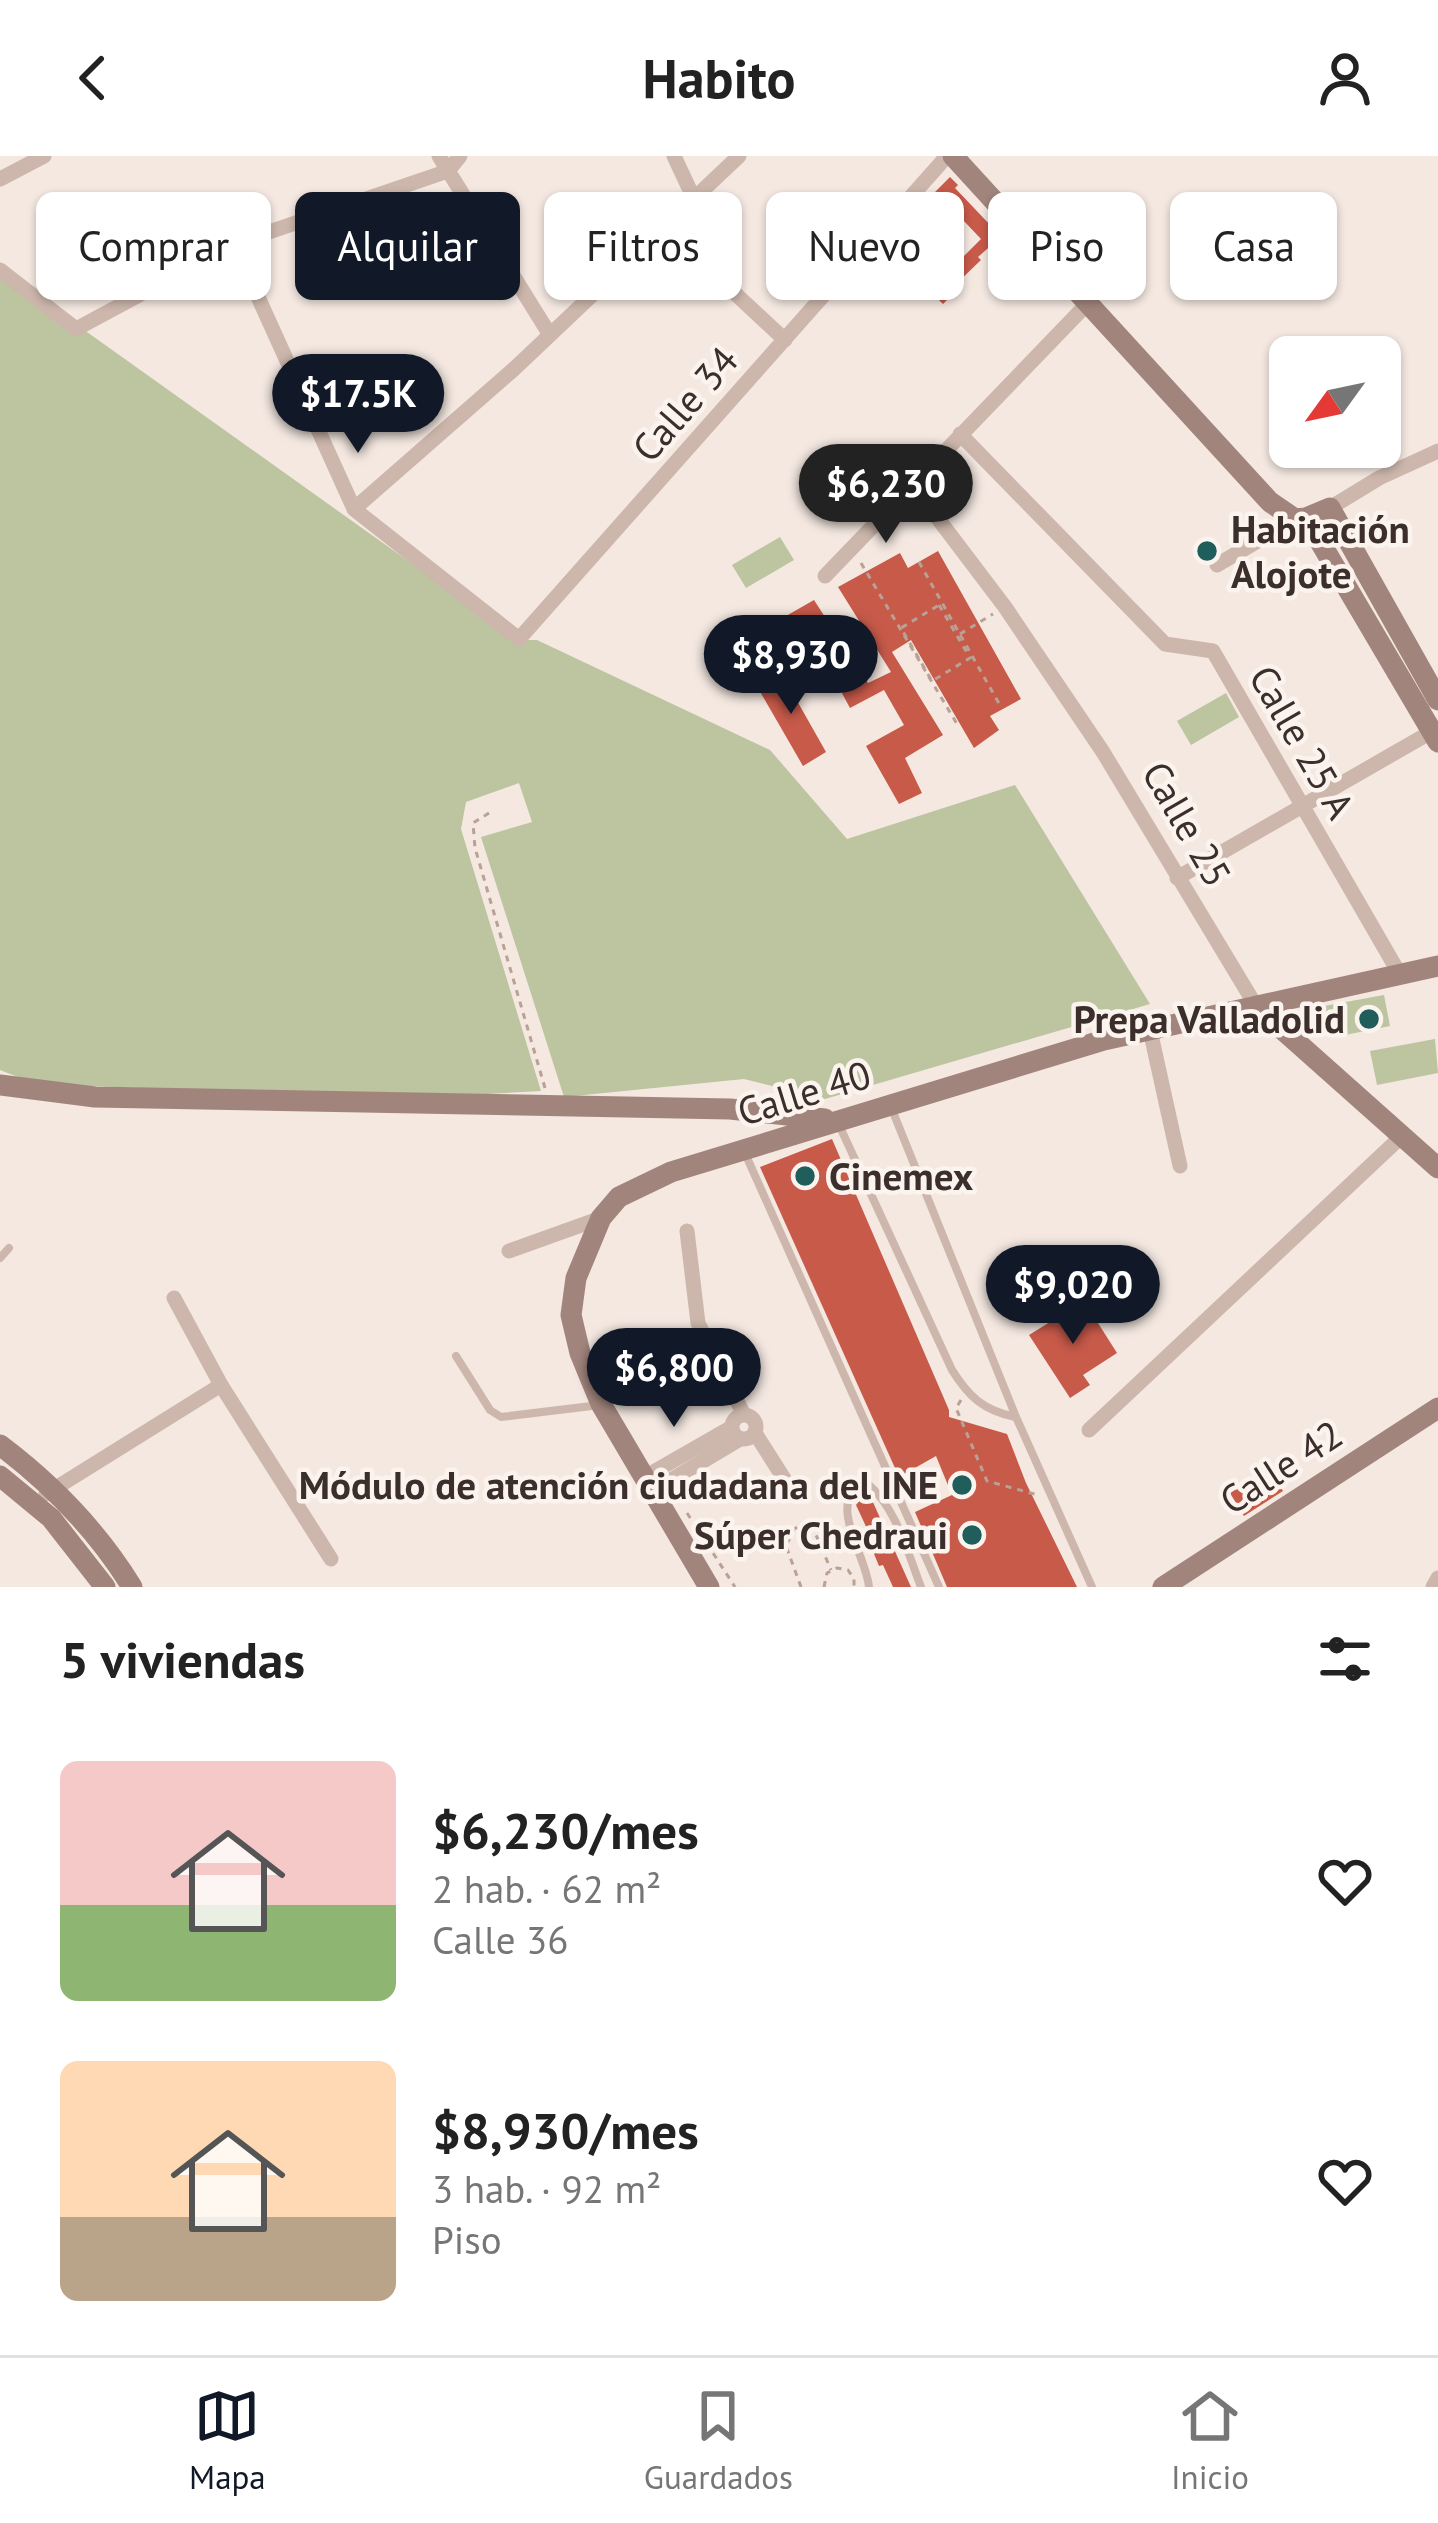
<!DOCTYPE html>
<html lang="es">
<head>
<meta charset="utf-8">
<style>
  :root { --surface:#fff; --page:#f6f6f6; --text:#222; --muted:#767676; --line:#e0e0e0; --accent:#111827 }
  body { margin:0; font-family:"PT Sans",sans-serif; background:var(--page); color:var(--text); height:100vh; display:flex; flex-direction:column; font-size:45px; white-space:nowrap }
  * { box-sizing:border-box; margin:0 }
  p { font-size:39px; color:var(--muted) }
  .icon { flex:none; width:66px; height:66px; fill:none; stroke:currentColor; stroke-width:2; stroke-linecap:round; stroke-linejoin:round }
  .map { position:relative; height:1431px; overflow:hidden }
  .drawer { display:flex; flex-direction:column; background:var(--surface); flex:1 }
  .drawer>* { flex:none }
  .guide { position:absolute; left:36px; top:36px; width:1368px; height:108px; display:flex; gap:24px }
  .needle { width:78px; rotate:237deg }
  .fabs { position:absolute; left:1269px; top:180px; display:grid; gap:24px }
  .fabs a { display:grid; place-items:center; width:132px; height:132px; border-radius:18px; background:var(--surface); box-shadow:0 3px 9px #0004; font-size:60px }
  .price { position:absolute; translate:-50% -102px; padding:0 27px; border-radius:42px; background:var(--accent); color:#fff; font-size:39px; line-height:78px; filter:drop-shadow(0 3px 6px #0008) }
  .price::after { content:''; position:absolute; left:50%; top:72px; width:36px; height:27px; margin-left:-18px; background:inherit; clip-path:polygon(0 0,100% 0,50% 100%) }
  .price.selected { background:#222; color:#fff }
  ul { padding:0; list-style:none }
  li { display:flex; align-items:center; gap:36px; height:300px; padding:0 60px }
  li span { display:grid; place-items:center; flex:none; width:336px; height:240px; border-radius:18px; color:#555 }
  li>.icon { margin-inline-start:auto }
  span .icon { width:144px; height:144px; fill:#fffc; stroke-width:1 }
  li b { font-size:51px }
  h2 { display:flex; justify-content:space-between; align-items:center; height:144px; padding:0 60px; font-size:51px }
  .tag { padding:0 42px; border-radius:18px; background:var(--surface); box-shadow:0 3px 9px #0004; font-size:42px; line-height:108px }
  .tag.selected { background:var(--accent); color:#fff }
  header { display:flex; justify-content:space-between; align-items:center; height:156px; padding:0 60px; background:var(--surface); font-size:54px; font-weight:800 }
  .dock { display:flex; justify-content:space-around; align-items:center; height:168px; border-top:3px solid var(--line); background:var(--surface); font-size:33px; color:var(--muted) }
  .dock a { display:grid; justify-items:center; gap:6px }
  .dock .selected { color:var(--accent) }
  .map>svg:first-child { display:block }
  .green { fill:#bcc4a0 }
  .building { fill:#c85a4a }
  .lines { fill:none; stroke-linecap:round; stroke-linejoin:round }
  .path { stroke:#b9a196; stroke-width:3; stroke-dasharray:6 6; stroke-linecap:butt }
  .lane { stroke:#cdb7ac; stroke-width:8 }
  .street { stroke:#cdb7ac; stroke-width:15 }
  .secondary { stroke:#a1857d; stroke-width:21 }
  .poi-dot { fill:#1f5e5a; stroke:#fbf3ee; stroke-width:4.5 }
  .labels { text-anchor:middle; stroke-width:9; stroke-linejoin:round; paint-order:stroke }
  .street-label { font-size:39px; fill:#3b2e2b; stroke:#fbf3ee }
  .poi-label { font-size:39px; font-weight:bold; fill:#3b2e2b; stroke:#fbf3ee; text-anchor:end }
</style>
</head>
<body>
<header><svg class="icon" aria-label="back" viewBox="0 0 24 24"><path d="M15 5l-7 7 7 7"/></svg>Habito<svg class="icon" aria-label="person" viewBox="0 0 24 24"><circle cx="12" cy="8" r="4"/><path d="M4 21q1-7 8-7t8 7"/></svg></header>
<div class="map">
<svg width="1438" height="1431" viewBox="0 0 1438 1431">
  <rect width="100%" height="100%" fill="#f4e8e1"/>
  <path class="green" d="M0,114L519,484H537L770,594L847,683L1015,629L1150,848L825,943L744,923L564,941L481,681L532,666L519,627L466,646L461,673L541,935L412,942L36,928L0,914Z
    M780,381L794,404L746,432L732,409Z
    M1226,537L1239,561L1191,589L1177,565Z
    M1384,839L1390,870L1330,882L1324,850Z
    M1435,883L1438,917L1377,929L1370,895Z"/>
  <path class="building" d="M950,21L958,29L955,32L993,72L996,69L1004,78L978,101L981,104L954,130L958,133L943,148L911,117L924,103L907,88L893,101L884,92L913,63L958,106L981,83L944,44L929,58L921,50Z
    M938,395L1021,543L990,560L999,574L974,592L911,484L892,496L943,579L905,602L922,637L899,648L866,590L904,569L884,534L850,552L808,474L791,484L779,464L814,444L838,481L841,480L868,527L891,516L838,431L900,397L908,412Z
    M779,513L826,596L803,610L755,527Z
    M832,983L949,1254V1261L1007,1278L1026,1327L1077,1431H947L915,1356L952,1339L936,1300L899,1321L760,1011Z
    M1084,1145L1117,1197L1083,1219L1090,1229L1070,1242L1029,1179Z
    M1269,1313L1283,1335L1244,1360L1230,1337Z
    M866,1337L872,1344L911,1431H893L883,1409L879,1410L872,1393L876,1392L856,1349Z"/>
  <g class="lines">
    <path class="path" d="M919,406L1001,551
      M861,407L957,568
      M939,449L970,502L932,525L901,472Z
      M960,478L993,458
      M489,657L473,667L475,692L545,932
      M961,1244L956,1252L987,1325L1038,1339
      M687,1357L735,1431
      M801,1431L786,1390L794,1373L810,1365L831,1414
      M824,1431L827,1417L837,1412L848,1414L854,1423V1431"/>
    <path class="lane" d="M891,951L1016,1261L1092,1431
      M840,971L952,1214C969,1241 983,1254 1015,1261
      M744,995L939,1431
      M0,1102L9,1092
      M456,1200L490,1254L501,1261L600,1249
      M869,1431C866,1398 823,1342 867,1327C897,1353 907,1395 921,1431"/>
    <path class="street" d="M439,0L550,179
      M674,0L695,45
      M0,23L44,0
      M666,73L785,184
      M234,88L354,353L519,483L947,0
      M0,114L76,173L234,88L448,15L460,0
      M960,278L1165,488L1213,495L1399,817
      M911,327L1005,451L1103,596L1256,850
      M1330,352L1379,322L1438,295
      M354,353L514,213L739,0
      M1217,409L1295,363
      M825,420L1089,146
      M1177,722L1438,572
      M1150,874L1180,1010
      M687,1075L698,1167L744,1259
      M509,1095L601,1062
      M174,1142L221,1229L331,1403
      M732 1271a12 12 0 1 1 24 0a12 12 0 1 1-24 0Z
      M1089,1274L1403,979
      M755,1277L790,1332
      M643,1322L732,1271
      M651,1336L740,1283
      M46,1338L221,1229
      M1433,1431L1438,1422"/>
    <path class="secondary" d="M953,0L1270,346L1295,363L1306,362
      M1306,362L1438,586
      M1306,362L1330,352L1438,544
      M1256,850L1438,1012
      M0,929L95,941L730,953L825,963
      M0,1289C53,1329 97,1374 132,1431
      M0,1320L51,1362L105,1431
      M709,1431L601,1248L580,1197L571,1159L576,1122L601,1062L619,1041L671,1016L1104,884L1438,810
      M1163,1431L1438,1252"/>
  </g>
  <g class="poi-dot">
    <circle cx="1207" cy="395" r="12"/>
    <circle cx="1369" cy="863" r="12"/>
    <circle cx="805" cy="1020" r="12"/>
    <circle cx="962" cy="1329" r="12"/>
    <circle cx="972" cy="1379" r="12"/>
  </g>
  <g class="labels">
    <g class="street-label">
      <text transform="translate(685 248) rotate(-49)" y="14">Calle 34</text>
      <text transform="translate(1302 586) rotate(60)" y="14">Calle 25 A</text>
      <text transform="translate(1187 668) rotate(60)" y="14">Calle 25</text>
      <text transform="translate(804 937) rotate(-17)" y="14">Calle 40</text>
      <text transform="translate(1281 1311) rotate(-33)" y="14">Calle 42</text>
    </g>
    <g class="poi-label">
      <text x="1231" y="387" text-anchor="start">Habitación<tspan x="1231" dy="45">Alojote</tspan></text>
      <text x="1345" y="877">Prepa Valladolid</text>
      <text x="829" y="1034" text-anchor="start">Cinemex</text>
      <text x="938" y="1343">Módulo de atención ciudadana del INE</text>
      <text x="948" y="1393">Súper Chedraui</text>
    </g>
  </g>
</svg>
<div class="fabs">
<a><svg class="needle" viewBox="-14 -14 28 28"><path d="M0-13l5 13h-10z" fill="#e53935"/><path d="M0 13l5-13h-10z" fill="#767676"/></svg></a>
</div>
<b class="price" style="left:358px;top:300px">$17.5K</b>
<b class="price selected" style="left:886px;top:390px">$6,230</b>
<b class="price" style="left:791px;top:561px">$8,930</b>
<b class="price" style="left:1073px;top:1191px">$9,020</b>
<b class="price" style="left:674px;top:1274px">$6,800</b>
<div class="guide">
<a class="tag">Comprar</a>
<a class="tag selected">Alquilar</a>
<a class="tag">Filtros</a>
<a class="tag">Nuevo</a>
<a class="tag">Piso</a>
<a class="tag">Casa</a>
</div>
</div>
<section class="drawer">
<h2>5 viviendas<svg class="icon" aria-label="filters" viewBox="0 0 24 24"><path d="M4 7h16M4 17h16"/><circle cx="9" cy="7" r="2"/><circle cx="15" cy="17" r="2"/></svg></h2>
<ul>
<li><span style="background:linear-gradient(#f6c9c9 60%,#8fb573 0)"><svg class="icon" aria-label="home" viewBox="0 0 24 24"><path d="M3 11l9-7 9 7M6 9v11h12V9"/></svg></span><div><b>$6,230/mes</b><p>2 hab. · 62 m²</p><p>Calle 36</p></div><svg class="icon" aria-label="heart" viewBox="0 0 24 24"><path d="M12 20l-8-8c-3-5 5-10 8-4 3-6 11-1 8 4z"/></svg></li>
<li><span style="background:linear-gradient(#ffd9b3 65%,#b9a48a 0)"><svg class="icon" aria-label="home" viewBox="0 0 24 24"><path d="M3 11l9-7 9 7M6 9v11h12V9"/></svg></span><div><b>$8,930/mes</b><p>3 hab. · 92 m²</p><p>Piso</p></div><svg class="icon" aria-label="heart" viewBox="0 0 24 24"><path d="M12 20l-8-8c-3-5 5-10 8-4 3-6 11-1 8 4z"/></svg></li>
</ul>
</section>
<nav class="dock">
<a class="selected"><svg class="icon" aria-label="map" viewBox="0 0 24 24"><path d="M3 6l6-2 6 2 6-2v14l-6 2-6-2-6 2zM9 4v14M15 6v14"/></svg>Mapa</a>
<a><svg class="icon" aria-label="saved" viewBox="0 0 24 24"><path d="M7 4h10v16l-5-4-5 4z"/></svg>Guardados</a>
<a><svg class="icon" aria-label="home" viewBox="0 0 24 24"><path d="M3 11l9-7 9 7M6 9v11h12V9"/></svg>Inicio</a>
</nav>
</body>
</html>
